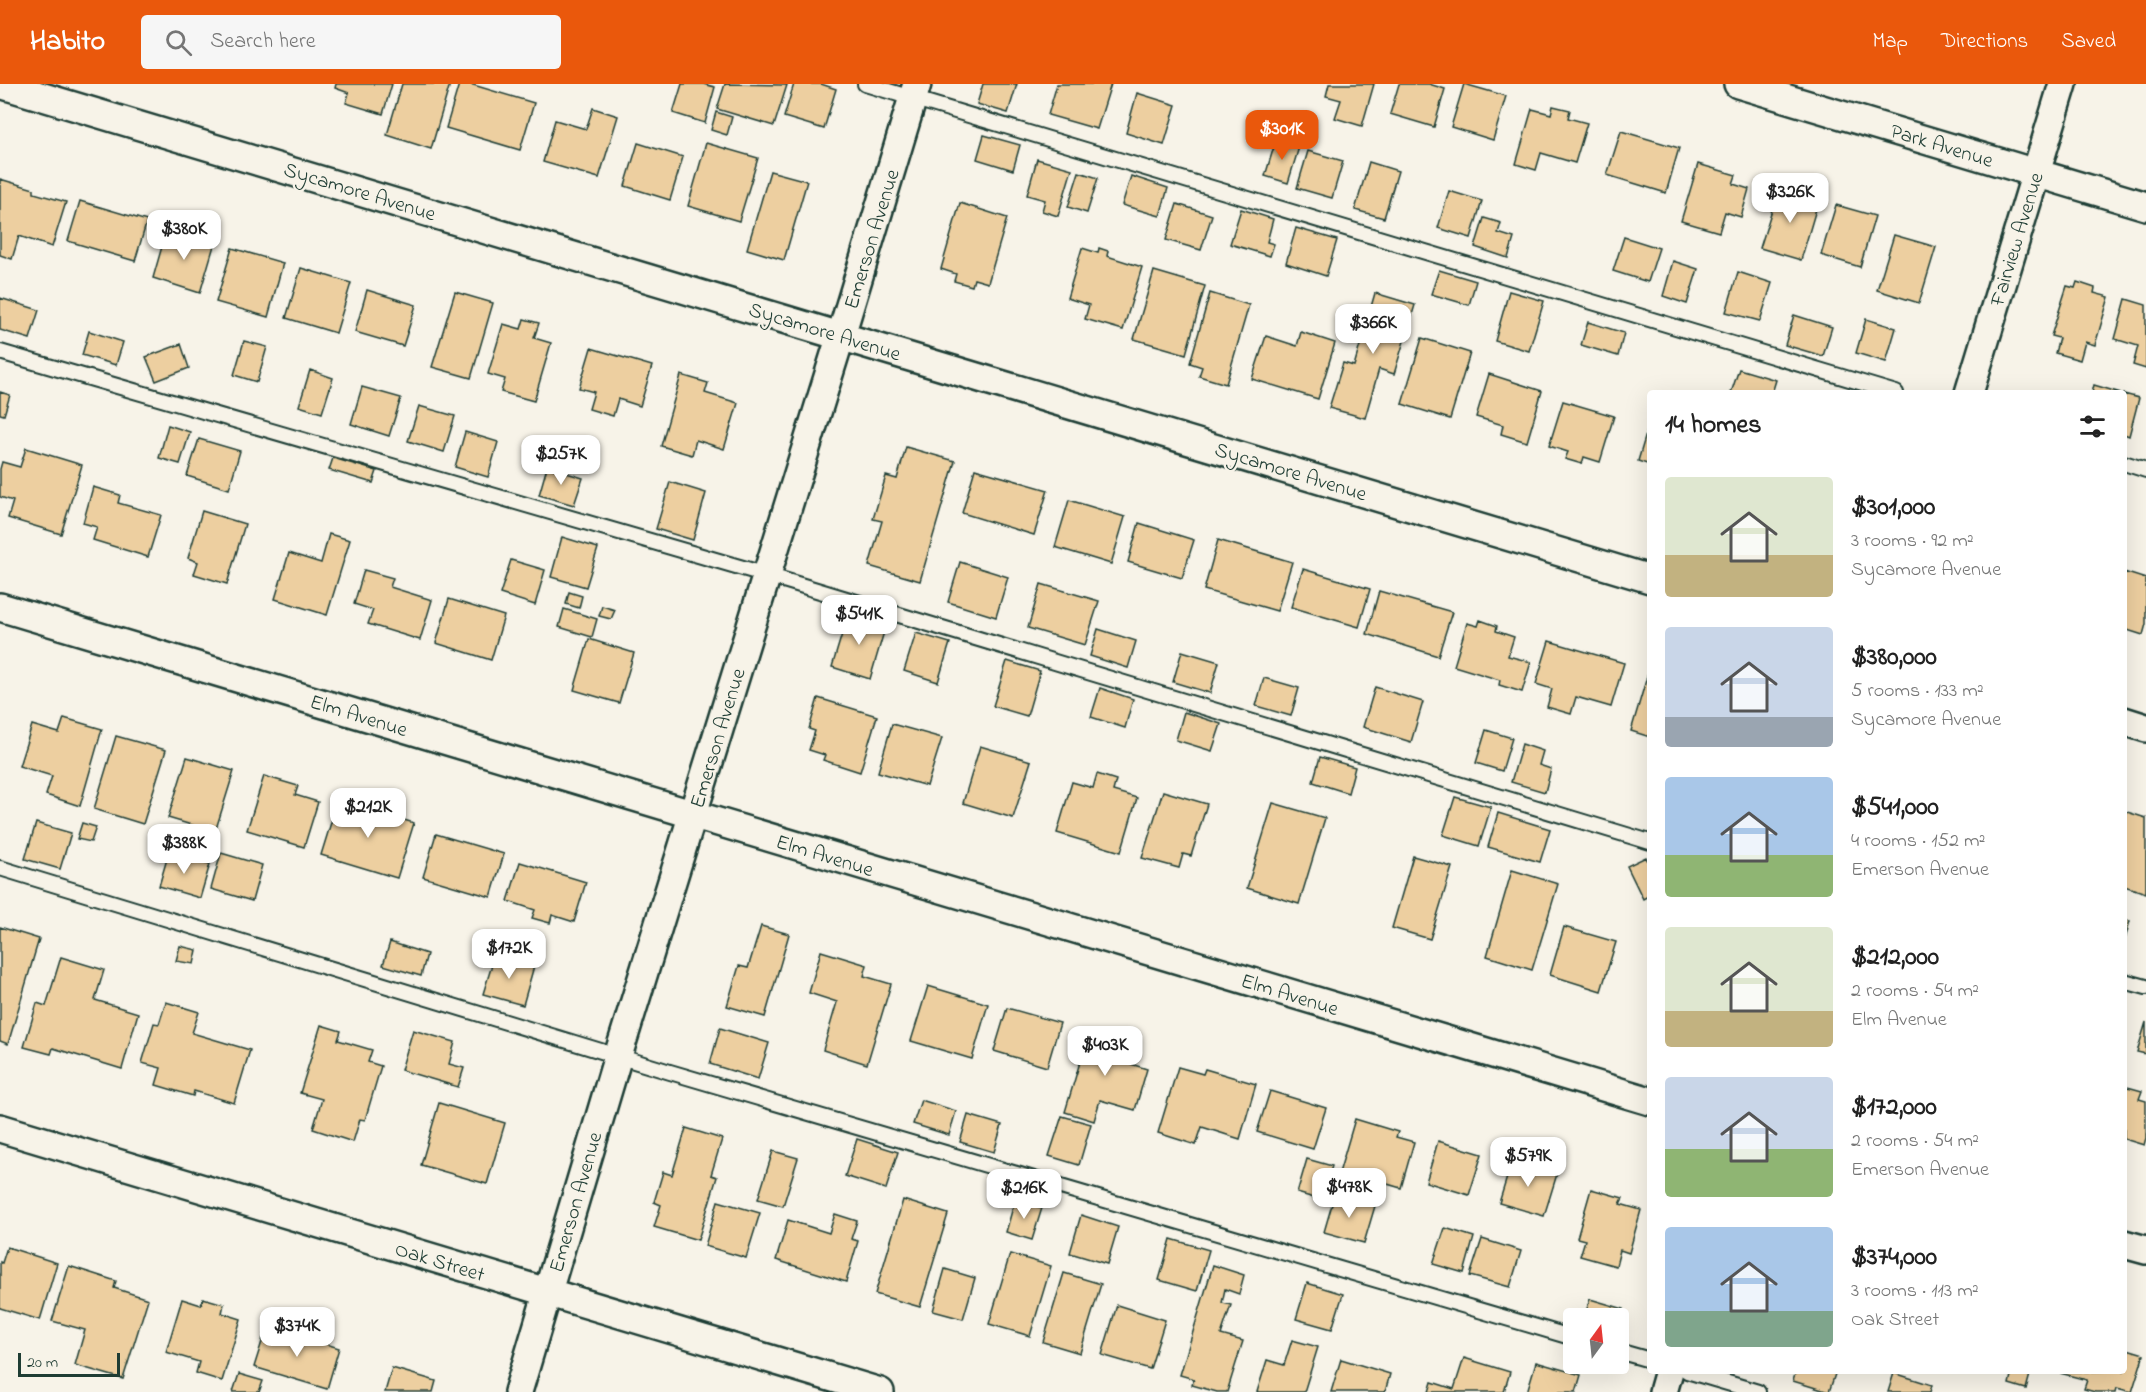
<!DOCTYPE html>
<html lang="en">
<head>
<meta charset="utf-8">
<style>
  :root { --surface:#fff; --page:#f6f6f6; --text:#222; --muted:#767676; --accent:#ea580c }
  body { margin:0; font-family:"Indie Flower",sans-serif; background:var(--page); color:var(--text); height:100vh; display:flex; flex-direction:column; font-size:22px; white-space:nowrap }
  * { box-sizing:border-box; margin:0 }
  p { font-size:20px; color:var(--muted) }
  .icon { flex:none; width:33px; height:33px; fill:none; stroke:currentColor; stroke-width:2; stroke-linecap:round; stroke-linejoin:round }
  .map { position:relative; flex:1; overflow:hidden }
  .drawer { position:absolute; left:1647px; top:306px; width:480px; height:984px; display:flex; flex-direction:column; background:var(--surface); border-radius:6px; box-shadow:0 6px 24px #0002 }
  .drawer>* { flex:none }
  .needle { width:39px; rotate:15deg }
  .controls { position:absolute; left:1563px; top:1224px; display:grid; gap:12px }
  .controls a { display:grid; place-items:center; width:66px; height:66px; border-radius:6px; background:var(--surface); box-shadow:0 6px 24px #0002; font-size:30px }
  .scale { position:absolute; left:18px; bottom:15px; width:102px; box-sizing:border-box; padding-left:6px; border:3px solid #1f3d34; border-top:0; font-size:16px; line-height:21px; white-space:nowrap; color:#1f3d34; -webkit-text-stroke:4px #f7f3e8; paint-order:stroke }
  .price { position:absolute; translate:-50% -51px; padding:0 14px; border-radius:12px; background:#fff; color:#222; font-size:20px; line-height:39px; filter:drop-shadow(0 2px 3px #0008) }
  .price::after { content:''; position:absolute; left:50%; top:36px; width:18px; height:14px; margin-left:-9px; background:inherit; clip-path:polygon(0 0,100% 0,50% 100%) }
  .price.on { background:var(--accent); color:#fff }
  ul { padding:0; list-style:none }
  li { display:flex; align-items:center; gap:18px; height:150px; padding:0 18px }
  li span { display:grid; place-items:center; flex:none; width:168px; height:120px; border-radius:6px; color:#555 }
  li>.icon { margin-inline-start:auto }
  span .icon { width:72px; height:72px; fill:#fffc; stroke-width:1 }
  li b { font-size:26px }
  h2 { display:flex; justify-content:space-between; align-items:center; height:72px; padding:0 18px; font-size:26px }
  header { display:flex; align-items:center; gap:36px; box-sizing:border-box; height:84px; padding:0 30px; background:var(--accent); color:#fff }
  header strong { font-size:28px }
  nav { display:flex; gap:33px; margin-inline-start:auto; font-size:21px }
  .search { width:420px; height:54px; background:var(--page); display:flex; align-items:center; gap:15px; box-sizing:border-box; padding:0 21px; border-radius:6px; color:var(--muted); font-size:22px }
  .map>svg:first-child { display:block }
  .building { fill:#edcfa0; stroke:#1f3d34; stroke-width:1.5 }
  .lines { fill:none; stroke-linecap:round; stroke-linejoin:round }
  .lane-casing { stroke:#1f3d34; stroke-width:18 }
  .street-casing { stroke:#1f3d34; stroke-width:32 }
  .lane { stroke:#f7f3e8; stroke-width:14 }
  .street { stroke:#f7f3e8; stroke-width:27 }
  .labels { text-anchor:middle; stroke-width:4.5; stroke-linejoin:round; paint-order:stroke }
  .street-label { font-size:21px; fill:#1f3d34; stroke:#f7f3e8 }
</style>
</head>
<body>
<header>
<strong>Habito</strong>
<div class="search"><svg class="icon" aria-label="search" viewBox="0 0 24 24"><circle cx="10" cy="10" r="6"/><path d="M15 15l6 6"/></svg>Search here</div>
<nav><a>Map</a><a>Directions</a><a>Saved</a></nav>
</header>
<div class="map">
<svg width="2146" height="1308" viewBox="0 0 2146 1308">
  <rect width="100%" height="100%" fill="#f7f3e8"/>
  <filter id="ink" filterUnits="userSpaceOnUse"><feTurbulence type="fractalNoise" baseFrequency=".0167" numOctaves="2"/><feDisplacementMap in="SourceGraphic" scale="12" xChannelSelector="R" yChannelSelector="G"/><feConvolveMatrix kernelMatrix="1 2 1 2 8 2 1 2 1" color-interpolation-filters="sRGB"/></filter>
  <g filter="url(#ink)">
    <path class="building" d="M336,0H392L383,30L346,19L349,9L335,4Z
      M402,0H450L431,65L387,51Z
      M459,0H470L534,19L520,66L446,44Z
      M682,0H703L715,3L705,39L673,29Z
      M725,0L787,1L774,42L717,25Z
      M794,0H821L836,5L824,45L784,33Z
      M983,0H1017L1008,29L977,20Z
      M1057,0H1111L1097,45L1048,31Z
      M1329,0H1374L1362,42L1335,34L1341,16L1326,12Z
      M1399,0H1429L1445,5L1434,43L1390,30Z
      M1464,0L1506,12L1493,56L1451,43Z
      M1137,9L1176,21L1164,61L1126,49Z
      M1553,22L1570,26L1568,34L1587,39L1575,79L1541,69L1536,86L1516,80L1532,25L1551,30Z
      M593,24L618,32L599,94L543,78L555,36L586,45Z
      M716,28L732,33L727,51L711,46Z
      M1621,47L1679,64L1666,109L1607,91Z
      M984,51L1020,61L1013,86L977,75Z
      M1276,56L1299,63L1288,99L1265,92Z
      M638,59L683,73L670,116L625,102Z
      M706,59L758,74L739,137L688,122Z
      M1308,67L1343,77L1332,114L1297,104Z
      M1037,75L1072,85L1058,132L1042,127L1045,116L1027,111Z
      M1369,78L1398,87L1384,134L1355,126Z
      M1698,80L1736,91L1733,100L1749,105L1741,133L1725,128L1719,148L1681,137Z
      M770,87L807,97L784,176L747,165Z
      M1079,88L1098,94L1087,129L1068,123Z
      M1131,92L1168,104L1160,132L1122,121Z
      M0,95L34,105V109L66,118L52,163L19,152L12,175L0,171Z
      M1779,103L1819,115L1801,176L1760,164Z
      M1449,107L1482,117L1471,154L1438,144Z
      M80,117L147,137L135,177L68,157Z
      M960,119L1007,134L988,199L974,195L972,202L954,197L956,190L941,185Z
      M1177,120L1212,131L1201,166L1166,156Z
      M1836,121L1875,132L1860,183L1821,171Z
      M1241,125L1273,135L1267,158L1274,160L1270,172L1230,160Z
      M1484,134L1501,139L1498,149L1514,154L1508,174L1475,163Z
      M1296,144L1337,156L1326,192L1286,179Z
      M167,145L215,158L200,209L153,194Z
      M1894,151L1936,163L1919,219L1877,206Z
      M1624,153L1659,164L1648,198L1613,187Z
      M232,164L283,179L268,233L216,218Z
      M1082,164L1098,169L1099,164L1108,167L1107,172L1142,183L1123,246L1085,235L1089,221L1067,214Z
      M1673,177L1698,185L1687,220L1663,212Z
      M301,184L351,199L336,249L286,234Z
      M1439,186L1476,197L1469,221L1431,210Z
      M1154,187L1205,202L1186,270L1134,255Z
      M1738,188L1772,199L1760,237L1726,228Z
      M2077,198L2095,204L2094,209L2109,213L2095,261L2085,258L2080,276L2055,269L2059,254L2051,252L2067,202L2075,204Z
      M367,206L416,221L403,262L355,248Z
      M1509,207L1544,217L1529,267L1495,257Z
      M455,208L493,219L471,294L432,283Z
      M1210,209L1249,221L1226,300L1199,292L1202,283L1190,279Z
      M1375,209L1415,221L1394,290L1379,285L1365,334L1329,324L1343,279L1354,282Z
      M0,214L39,226L30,255L0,246Z
      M2126,215L2146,221V285L2133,281L2138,262L2115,255Z
      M1794,231L1832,243L1823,272L1785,261Z
      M524,235L539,239L534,254L551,259L534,317L501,308L505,295L488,290L503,240L521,245Z
      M1866,235L1896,244L1886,278L1856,269Z
      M1588,238L1624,249L1618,272L1581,261Z
      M89,247L123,258L116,281L82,271Z
      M1301,248L1335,259L1318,315L1252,295L1266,252L1297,262Z
      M1422,254L1470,269L1450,335L1402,320Z
      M244,257L267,263L257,298L234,291Z
      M181,260L189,284L156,297L146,273Z
      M591,264L652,282L640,322L618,315L613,332L589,325L594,308L579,304Z
      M1739,285L1776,296L1772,309H1731Z
      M310,286L333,294L322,329L299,322Z
      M1489,290L1542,307L1527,358L1501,350L1503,341L1476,333Z
      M681,291L708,299L705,309L738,319L724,365L696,356L692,371L661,362Z
      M2094,301L2121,309H2092Z
      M362,303L401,314L389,352L351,340Z
      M0,308L10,311L4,331L0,330Z
      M2124,310L2139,314L2129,352L2124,350Z
      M1563,317L1614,332L1600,378L1584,373L1582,380L1565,375L1568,368L1549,362Z
      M419,322L455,332L444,368L408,357Z
      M1650,337V381L1638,377Z
      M168,341L190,348L180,380L159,374Z
      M465,348L498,358L488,393L455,383Z
      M199,355L240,367L229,405L187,392Z
      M906,363L955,377L920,497L869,482L882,437L873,435L886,392L897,395Z
      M26,364L82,381L61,450L8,434L13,417L0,413V385L2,378L20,383Z
      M567,371L571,383L560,387L556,375Z
      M333,374L377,387L373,399L329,386Z
      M547,383L583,394L574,421L539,411Z
      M975,385L1048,406L1034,451L962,429Z
      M670,398L706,409L693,456L656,445Z
      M93,403L120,411L118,419L161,431L148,473L93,456L97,443L83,439Z
      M1069,416L1125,433L1111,480L1055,463Z
      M202,427L245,440L227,500L194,490L198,478L188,474Z
      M1139,439L1194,456L1182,494L1128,478Z
      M329,450L350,456L327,531L275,515L289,469L321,479Z
      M562,453L598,464L586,503L551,493Z
      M1218,456L1292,478L1277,527L1204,506Z
      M511,476L545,486L535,521L500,510Z
      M960,478L1008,493L996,533L948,518Z
      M1303,485L1370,505L1359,543L1291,523Z
      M364,486L393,494L390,503L432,516L420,556L368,540L373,526L354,520Z
      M2124,488L2146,495V540L2143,551L2124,545Z
      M1041,500L1099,517L1085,561L1028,544Z
      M1379,507L1452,528L1438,572L1367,550Z
      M569,508L582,512L579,524L566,520Z
      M449,515L504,532L491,576L436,559Z
      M602,522L615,526L611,535L599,532Z
      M564,525L597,535L592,553L559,543Z
      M848,530L886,541L870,595L832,583Z
      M1480,536L1497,542L1496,547L1514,553L1508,572L1531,578L1522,608L1499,601L1500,596L1454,582L1467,539L1478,542Z
      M1098,545L1136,557L1128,584L1090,572Z
      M916,549L950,559L938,598L904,587Z
      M589,555L634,569L619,619L574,606Z
      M1549,557L1624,579L1611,623L1576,613L1571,630L1547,623L1552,605L1536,600Z
      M1182,567L1219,578L1210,609L1173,598Z
      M1007,577L1040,587L1027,632L993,622Z
      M1649,586L1650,587V653L1631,647Z
      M1264,594L1299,604L1291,632L1256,622Z
      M1375,603L1423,618L1411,658L1363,643Z
      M1100,604L1133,615L1125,644L1091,633Z
      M818,614L877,632L860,688L823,676L825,671L809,666L815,647L809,645Z
      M1184,628L1221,640L1212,667L1176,656Z
      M64,634L102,645L80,722L46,711L52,692L19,682L32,641L59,649Z
      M892,640L942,654L927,702L878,688Z
      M1486,646L1512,654L1502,687L1476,679Z
      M116,652L166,666L143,740L94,725Z
      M1522,660L1543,667L1539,681L1551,685L1545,708L1511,698Z
      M980,662L1031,677L1013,734L963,719Z
      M187,673L234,687L215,748L168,734Z
      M1320,673L1355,683L1348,709L1313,698Z
      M1097,690L1116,696L1113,707L1137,714L1121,768L1057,749L1072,698L1093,704Z
      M264,692L298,702L295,711L318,718L304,763L247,746Z
      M1163,707L1207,720L1191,772L1183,770L1179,784L1142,774Z
      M1455,713L1491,723L1479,762L1443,751Z
      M338,716L414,739L397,794L321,771Z
      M1273,719L1325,734L1299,820L1247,804Z
      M2124,727L2146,734V809L2124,802Z
      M1498,729L1550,745L1540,778L1488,763Z
      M36,739L71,749L60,785L25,775Z
      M82,739L96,743L91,758L77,755Z
      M436,750L504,770L491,813L423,793Z
      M169,768L210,780L200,814L159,802Z
      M221,769L262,781L252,817L211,805Z
      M1413,772L1452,783L1430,855L1392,844Z
      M1646,773L1650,782V811L1643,815L1627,782Z
      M520,778L586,798L574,838L552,831L550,839L532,834L535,826L508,817Z
      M1512,786L1558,800L1532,886L1487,872Z
      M2124,835L2130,837L2124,859Z
      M761,842L789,850L765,933L727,922L739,882L748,884Z
      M0,843L39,855L8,960L0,957Z
      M1564,843L1616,858L1601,907L1550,891Z
      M390,858L427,870L421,892L383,881Z
      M180,862L197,866L194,880L176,877Z
      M821,867L867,881L864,892L891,900L867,980L823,966L837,918L809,909Z
      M495,871L534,882L523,921L483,910Z
      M61,873L104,886L95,916L138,929L122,985L53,964L51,970L24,963L37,919L46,922Z
      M928,902L988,920L972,975L911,957Z
      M166,918L199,928L192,949L250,966L234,1019L194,1007L193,1012L156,1001L161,984L142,979L154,939L159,940Z
      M1007,924L1060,939L1047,983L994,967Z
      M2146,938V970L2137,968Z
      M321,941L341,947L338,956L372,966L368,978L381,982L365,1036L360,1035L353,1058L313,1045L322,1015L300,1009Z
      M720,944L769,959L758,995L710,980Z
      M413,946L455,958L449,980L464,984L458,1003L401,986Z
      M1089,948L1137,962L1131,980L1147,985L1135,1026L1100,1016L1094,1037L1065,1028Z
      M1178,983L1203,990L1205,985L1256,1000L1240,1055L1202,1043L1196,1061L1158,1049Z
      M2124,1002L2142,1007L2139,1015L2146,1017V1054L2144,1061L2124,1055Z
      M1270,1007L1326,1024L1313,1065L1257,1048Z
      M921,1016L956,1027L949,1051L913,1040Z
      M439,1019L505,1039L487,1100L421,1081Z
      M968,1031L1002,1041L994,1068L960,1058Z
      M1062,1032L1091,1040L1079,1081L1049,1072Z
      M1355,1035L1398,1048L1396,1053L1414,1058L1401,1104L1370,1095L1367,1105L1337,1096Z
      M686,1044L722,1055L711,1091L717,1093L698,1156L654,1143L661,1121L654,1118L663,1088L672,1091Z
      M857,1055L898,1068L886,1105L845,1092Z
      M1438,1057L1482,1070L1469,1111L1426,1098Z
      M773,1067L798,1074L783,1122L758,1115Z
      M1307,1075L1332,1082L1321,1116L1297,1109Z
      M1512,1077L1557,1090L1544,1132L1499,1119Z
      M1591,1105L1623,1114L1620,1120L1641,1126L1629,1169L1620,1166L1616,1182L1580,1172L1585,1156L1577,1154Z
      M1335,1110L1375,1122L1364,1159L1324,1148Z
      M903,1116L948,1130L920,1223L875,1210Z
      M1015,1116L1042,1124L1032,1156L1006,1148Z
      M718,1117L760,1129L746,1174L705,1162Z
      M835,1130L857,1137L851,1155L858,1157L846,1198L776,1176L788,1136L829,1149Z
      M1081,1131L1118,1143L1107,1180L1070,1169Z
      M1445,1144L1474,1153L1464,1189L1433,1180Z
      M1171,1155L1209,1166L1197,1207L1159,1196Z
      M1482,1155L1521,1167L1510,1203L1470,1192Z
      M7,1163L57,1179L40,1236L0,1224V1178L2,1179Z
      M1010,1170L1051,1182L1030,1252L989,1240Z
      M1213,1181L1244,1191L1239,1210L1225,1205L1222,1219L1231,1221L1221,1251L1243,1257L1227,1308H1217L1192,1301L1194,1295L1180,1291Z
      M69,1182L116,1197L114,1204L148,1215L123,1295L75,1281L85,1246L52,1237Z
      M945,1185L975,1194L963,1235L933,1227Z
      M1064,1189L1101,1200L1080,1269L1043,1258Z
      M1307,1199L1343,1210L1332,1245L1296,1235Z
      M203,1214L224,1220L222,1229L241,1235L222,1297L196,1289L199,1278L166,1268L182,1215L201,1221Z
      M1590,1215L1624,1225L1618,1245V1234H1584Z
      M1117,1221L1165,1236L1150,1285L1102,1271Z
      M267,1242L339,1264L327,1305L254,1283Z
      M1292,1256L1318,1263L1304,1308H1257L1267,1276L1284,1281Z
      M2124,1264L2144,1270L2132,1308L2117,1304L2116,1308H2095L2084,1305L2087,1296L2056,1288L2124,1287Z
      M1464,1274L1510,1288L1504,1308H1429L1432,1298L1454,1305Z
      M1341,1275L1390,1290L1385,1308H1331Z
      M1536,1278L1581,1291L1576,1308H1527Z
      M392,1284L436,1297L433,1308H385Z
      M1796,1287H1836L1829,1308L1793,1297Z
      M2012,1287H2031L2026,1305L2009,1300Z
      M1894,1289L1932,1301L1930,1308H1888Z
      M239,1290L263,1297L259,1308H233Z"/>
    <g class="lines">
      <defs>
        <path id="lane" d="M865,0L1896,309
          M0,268L767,491L1650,758
          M2124,379L2146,386
          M0,784L670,988L1574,1254
          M2124,897L2146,903
          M1618,1267L1650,1276
          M1687,1287L1758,1308"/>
        <path id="street" d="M0,0L1650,495
          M1738,0L2146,122
          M1969,309L2063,0
          M0,523L1650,1017
          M2124,637L2146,644
          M0,1044L880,1308
          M2124,1160L2146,1166
          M518,1308L618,972L841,251L917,0
          M1663,1308L1669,1287"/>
      </defs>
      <use href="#lane" class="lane-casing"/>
      <use href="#street" class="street-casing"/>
      <use href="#lane" class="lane"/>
      <use href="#street" class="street"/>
    </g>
  </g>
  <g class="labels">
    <g class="street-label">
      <text transform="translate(1942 61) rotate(17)" y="7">Park Avenue</text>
      <text transform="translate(360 107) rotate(17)" y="7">Sycamore Avenue</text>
      <text transform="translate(871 155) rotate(-73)" y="7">Emerson Avenue</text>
      <text transform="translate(2016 155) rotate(-73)" y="7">Fairview Avenue</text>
      <text transform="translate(825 247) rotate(17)" y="7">Sycamore Avenue</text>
      <text transform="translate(1291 387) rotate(17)" y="7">Sycamore Avenue</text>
      <text transform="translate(359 631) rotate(17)" y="7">Elm Avenue</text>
      <text transform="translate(717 654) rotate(-73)" y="7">Emerson Avenue</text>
      <text transform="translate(825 771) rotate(17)" y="7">Elm Avenue</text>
      <text transform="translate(1290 910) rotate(17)" y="7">Elm Avenue</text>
      <text transform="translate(575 1118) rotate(-74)" y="7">Emerson Avenue</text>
      <text transform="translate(440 1177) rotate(17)" y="7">Oak Street</text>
    </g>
  </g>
</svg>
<div class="controls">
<a><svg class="needle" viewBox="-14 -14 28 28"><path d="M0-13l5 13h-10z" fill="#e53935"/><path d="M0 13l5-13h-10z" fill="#767676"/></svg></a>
</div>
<div class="scale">20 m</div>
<b class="price on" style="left:1282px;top:77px">$301K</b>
<b class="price" style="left:1790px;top:140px">$326K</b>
<b class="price" style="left:184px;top:177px">$380K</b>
<b class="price" style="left:1373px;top:271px">$366K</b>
<b class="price" style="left:561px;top:402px">$257K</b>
<b class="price" style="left:859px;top:562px">$541K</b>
<b class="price" style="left:368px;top:755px">$212K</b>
<b class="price" style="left:184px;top:791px">$388K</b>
<b class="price" style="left:509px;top:896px">$172K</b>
<b class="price" style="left:1105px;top:993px">$403K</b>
<b class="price" style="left:1528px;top:1104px">$579K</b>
<b class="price" style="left:1349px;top:1135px">$478K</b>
<b class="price" style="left:1024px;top:1136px">$216K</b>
<b class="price" style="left:297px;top:1274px">$374K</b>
<section class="drawer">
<h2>14 homes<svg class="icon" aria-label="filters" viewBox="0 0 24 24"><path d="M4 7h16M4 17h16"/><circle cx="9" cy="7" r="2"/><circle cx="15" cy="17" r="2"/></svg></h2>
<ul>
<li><span style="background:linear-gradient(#dfe7d0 65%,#c2b280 0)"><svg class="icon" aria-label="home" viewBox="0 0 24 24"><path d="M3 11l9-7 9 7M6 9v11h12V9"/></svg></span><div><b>$301,000</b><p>3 rooms · 92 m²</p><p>Sycamore Avenue</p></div></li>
<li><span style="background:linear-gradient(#c9d6e8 75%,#9aa5b1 0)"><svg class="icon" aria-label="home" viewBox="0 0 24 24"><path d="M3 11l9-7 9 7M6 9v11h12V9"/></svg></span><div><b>$380,000</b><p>5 rooms · 133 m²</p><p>Sycamore Avenue</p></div></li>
<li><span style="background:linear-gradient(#a9c7e8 65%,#8fb573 0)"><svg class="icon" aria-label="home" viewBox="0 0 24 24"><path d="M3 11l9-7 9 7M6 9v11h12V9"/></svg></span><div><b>$541,000</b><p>4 rooms · 152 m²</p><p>Emerson Avenue</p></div></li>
<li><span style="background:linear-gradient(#dfe7d0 70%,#c2b280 0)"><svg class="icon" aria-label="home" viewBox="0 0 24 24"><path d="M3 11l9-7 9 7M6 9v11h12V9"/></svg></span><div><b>$212,000</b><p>2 rooms · 54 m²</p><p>Elm Avenue</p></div></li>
<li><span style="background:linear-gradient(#c9d6e8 60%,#8fb573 0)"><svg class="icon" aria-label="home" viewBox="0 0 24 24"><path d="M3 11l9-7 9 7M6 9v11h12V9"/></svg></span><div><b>$172,000</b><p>2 rooms · 54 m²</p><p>Emerson Avenue</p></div></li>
<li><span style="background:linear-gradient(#a9c7e8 70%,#7fa58c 0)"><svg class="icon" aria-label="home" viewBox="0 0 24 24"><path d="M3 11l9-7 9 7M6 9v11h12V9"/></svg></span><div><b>$374,000</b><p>3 rooms · 113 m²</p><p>Oak Street</p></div></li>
</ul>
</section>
</div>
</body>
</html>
